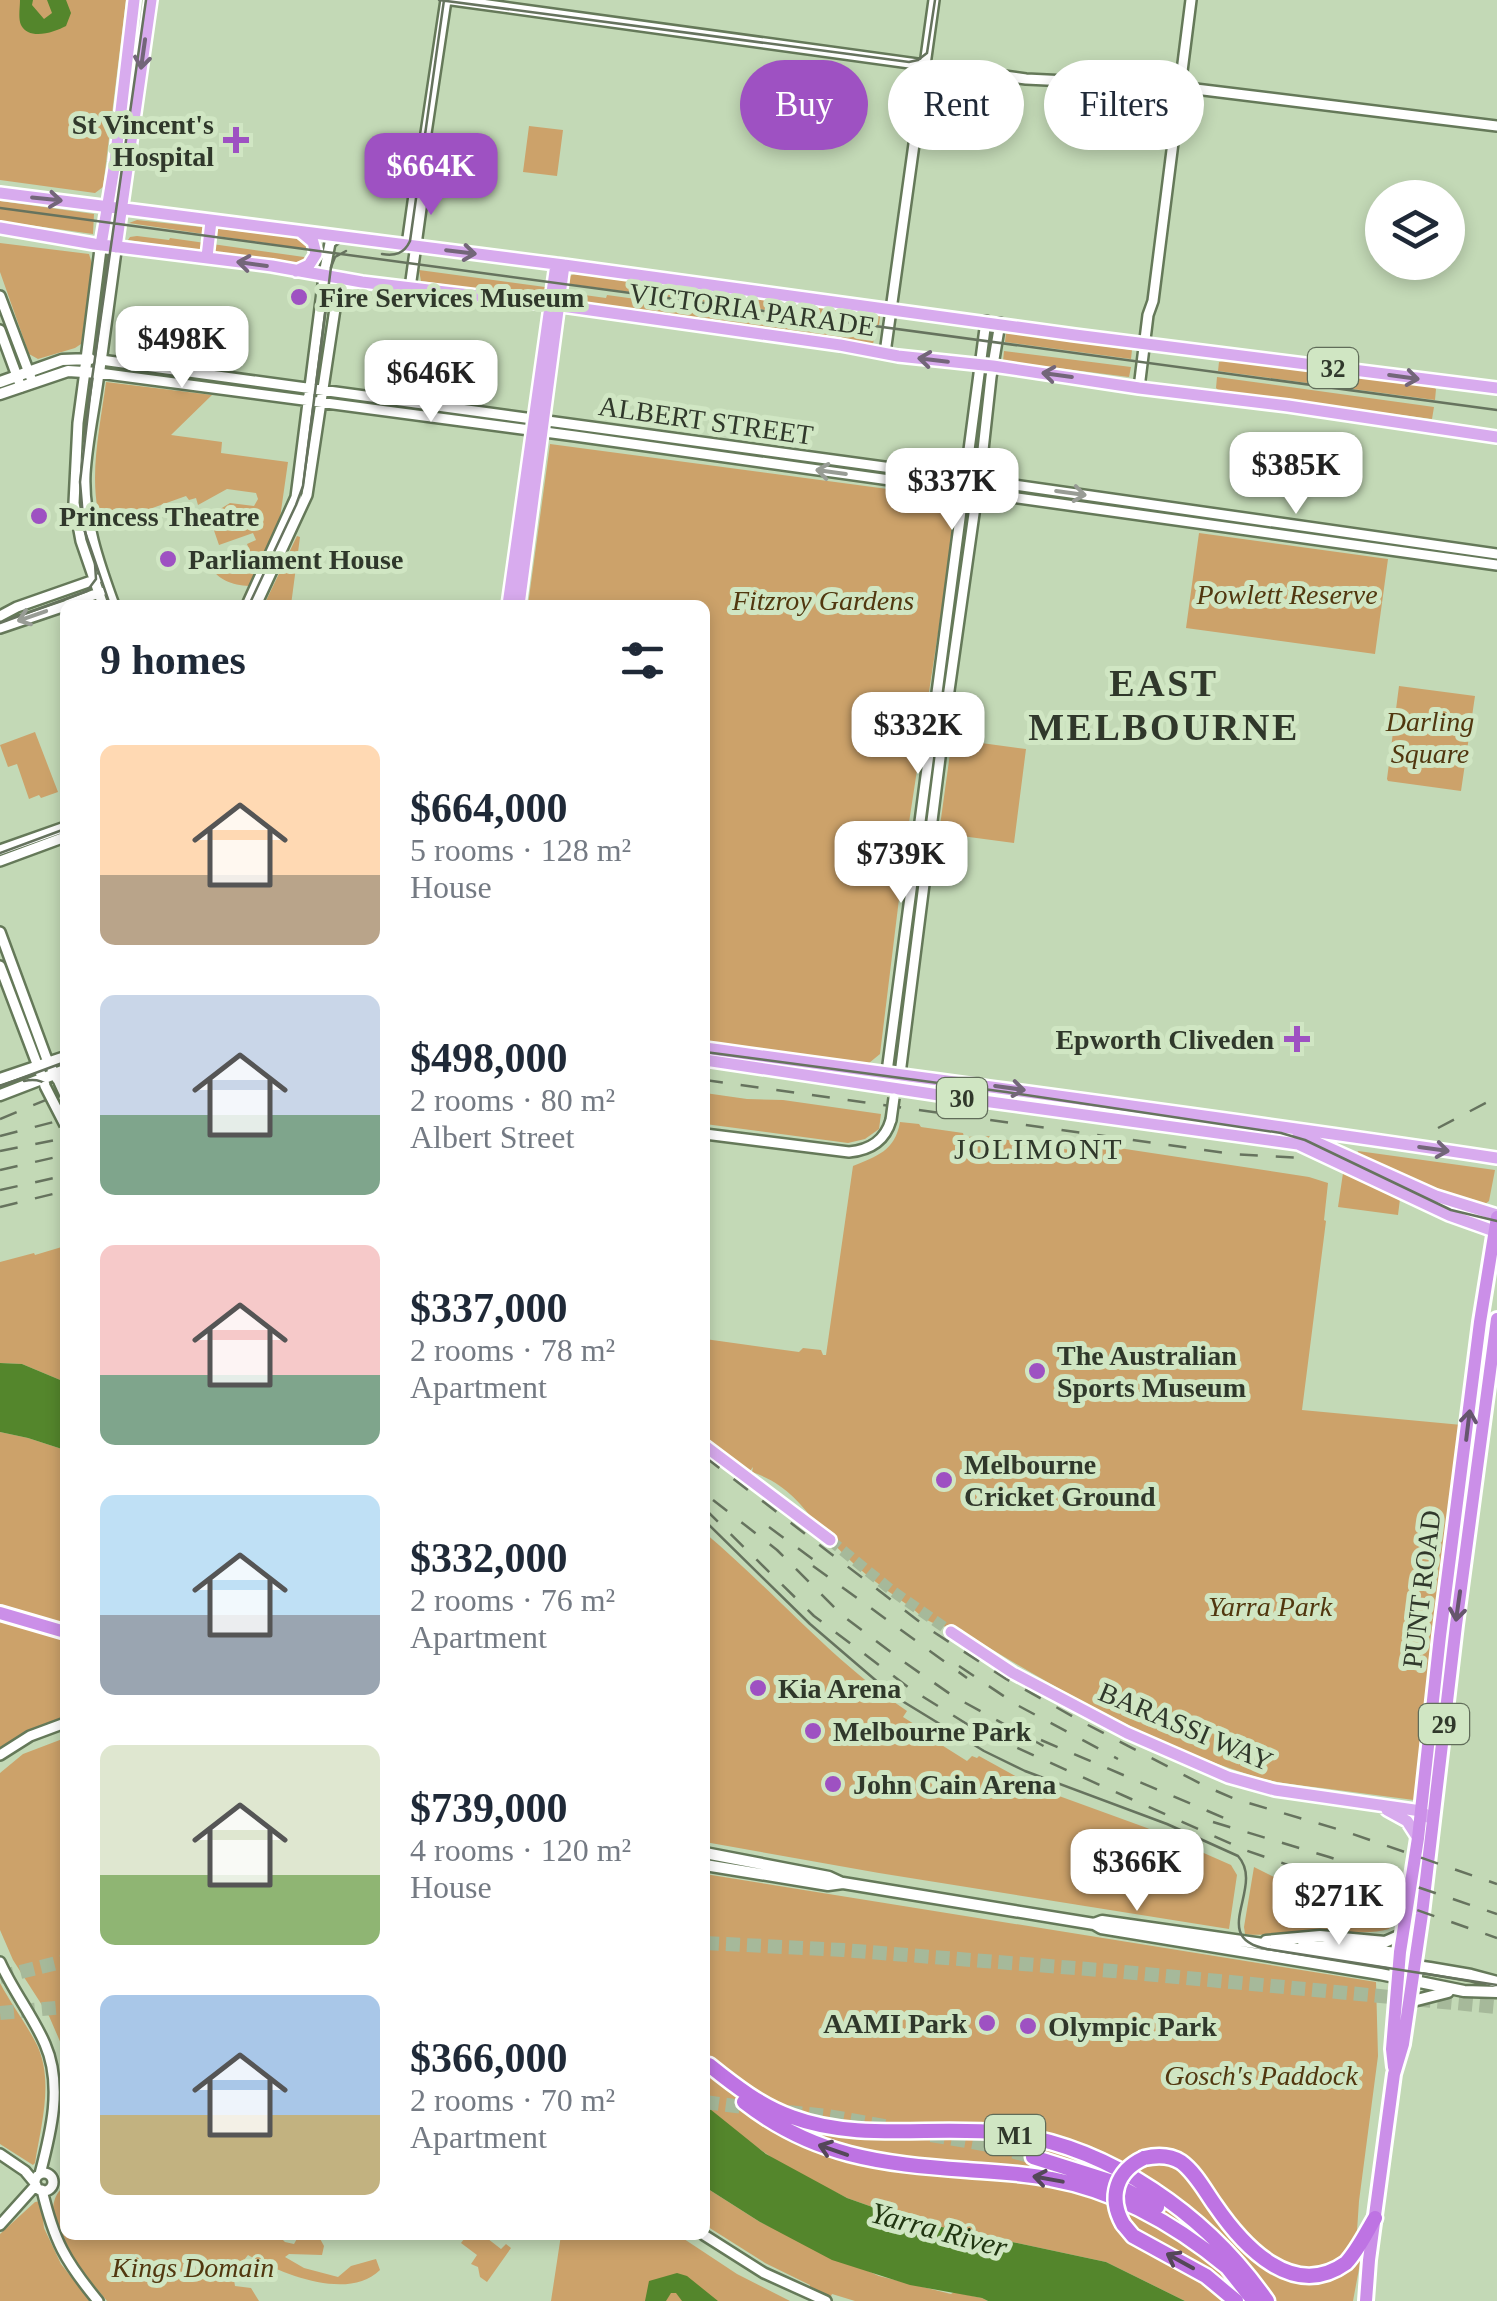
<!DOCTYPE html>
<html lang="en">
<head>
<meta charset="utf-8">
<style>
  :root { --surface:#fff; --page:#f6f6f7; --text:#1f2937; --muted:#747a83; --accent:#9e51c2 }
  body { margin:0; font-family:Georgia,serif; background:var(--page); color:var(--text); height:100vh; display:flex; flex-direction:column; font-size:38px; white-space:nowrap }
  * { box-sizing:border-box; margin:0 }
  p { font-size:32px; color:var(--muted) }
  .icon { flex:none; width:55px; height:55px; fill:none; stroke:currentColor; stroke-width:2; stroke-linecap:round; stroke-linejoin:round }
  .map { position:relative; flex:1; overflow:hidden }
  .panel { position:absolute; left:60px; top:600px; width:650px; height:1640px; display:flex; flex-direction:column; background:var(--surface); border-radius:15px; box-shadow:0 5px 15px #0003 }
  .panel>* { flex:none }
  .top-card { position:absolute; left:740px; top:60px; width:605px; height:90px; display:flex; gap:20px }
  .fabs { position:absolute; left:1365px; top:180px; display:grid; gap:20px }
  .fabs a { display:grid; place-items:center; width:100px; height:100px; border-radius:50%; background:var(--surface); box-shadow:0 5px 15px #0003; font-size:50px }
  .price { position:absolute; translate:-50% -85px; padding:0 22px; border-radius:20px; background:#fff; color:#222; font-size:32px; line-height:65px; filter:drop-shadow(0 2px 5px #0008) }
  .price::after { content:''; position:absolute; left:50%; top:60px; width:30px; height:22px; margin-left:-15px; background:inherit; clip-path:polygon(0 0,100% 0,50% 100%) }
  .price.current { background:var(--accent); color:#fff }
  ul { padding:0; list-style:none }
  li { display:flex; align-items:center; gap:30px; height:250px; padding:0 40px }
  li span { display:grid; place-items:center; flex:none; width:280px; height:200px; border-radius:15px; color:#555 }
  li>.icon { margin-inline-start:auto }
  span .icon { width:120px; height:120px; fill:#fffc; stroke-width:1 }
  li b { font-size:42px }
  h2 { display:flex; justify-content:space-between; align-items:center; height:120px; padding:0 40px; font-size:42px }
  .chip { padding:0 35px; border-radius:45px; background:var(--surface); box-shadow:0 5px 15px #0003; font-size:35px; line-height:90px }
  .chip.current { background:var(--accent); color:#fff }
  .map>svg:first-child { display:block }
  .green { fill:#cca26a }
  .water { fill:#54862c }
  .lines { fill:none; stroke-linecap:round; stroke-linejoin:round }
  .primary-tunnel { stroke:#a6b99a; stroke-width:11; stroke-dasharray:11 5.5; stroke-linecap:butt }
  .motorway-tunnel { stroke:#a6b99a; stroke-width:14; stroke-dasharray:14 7; stroke-linecap:butt }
  .tertiary-casing { stroke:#657959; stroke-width:14 }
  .secondary-casing { stroke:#657959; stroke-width:15 }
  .primary-casing { stroke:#fff; stroke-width:16 }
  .trunk-casing { stroke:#fff; stroke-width:18 }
  .motorway-casing { stroke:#fff; stroke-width:19 }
  .tertiary { stroke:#fff; stroke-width:9 }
  .secondary { stroke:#fff; stroke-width:10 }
  .primary { stroke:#d8abee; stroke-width:11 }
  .trunk { stroke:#cb8fe8; stroke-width:12 }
  .motorway { stroke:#be73e3; stroke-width:14 }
  .tram { stroke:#66735e; stroke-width:2.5 }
  .rail { stroke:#66735e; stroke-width:2.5; stroke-dasharray:18 18; stroke-linecap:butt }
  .tertiary-bridge-casing { stroke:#657959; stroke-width:14; stroke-linecap:butt }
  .motorway-bridge-casing { stroke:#fff; stroke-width:19; stroke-linecap:butt }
  .tertiary-bridge { stroke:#fff; stroke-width:9 }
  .motorway-bridge { stroke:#be73e3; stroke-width:14 }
  .oneway { stroke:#736679 }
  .oneway2 { stroke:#989c95 }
  .oneway3 { stroke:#66566d }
  .oneway4 { stroke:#544759 }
  .poi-dot { fill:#9e51c2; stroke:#d0e6c3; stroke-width:4 }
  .labels { text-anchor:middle; stroke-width:10; stroke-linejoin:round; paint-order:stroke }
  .shield { fill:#d0e6c3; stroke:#606c59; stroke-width:2.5 }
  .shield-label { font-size:25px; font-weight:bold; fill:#30382b }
  .poi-label { font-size:28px; font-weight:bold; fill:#30382b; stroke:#d0e6c3; text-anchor:start }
  .street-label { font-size:28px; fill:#30382b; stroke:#d0e6c3 }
  .park-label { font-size:28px; font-style:italic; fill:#51370f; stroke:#d0e6c3 }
  .neighbourhood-label { font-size:30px; letter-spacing:2.5px; fill:#30382b; stroke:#d0e6c3 }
  .water-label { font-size:30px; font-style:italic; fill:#203511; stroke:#d0e6c3 }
  .district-label { font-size:38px; font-weight:bold; letter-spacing:2.5px; fill:#30382b; stroke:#d0e6c3 }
</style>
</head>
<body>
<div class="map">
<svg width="1497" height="2301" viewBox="0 0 1497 2301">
  <rect width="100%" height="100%" fill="#c3d9b6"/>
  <path class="green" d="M0,0H126L103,187L95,193L0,180Z
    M529,126L563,130L557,176L523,172Z
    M435,144L478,149L472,195L429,190Z
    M0,201L94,214L93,234L0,221Z
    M137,220L301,238L306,242V249L129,223Z
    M137,236L169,240L170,238L311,258L300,266L128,240L130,237Z
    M0,243L89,254L92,264L82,338L81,344L75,348L38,359L29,354L0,272Z
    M419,270L545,287L544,294L541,298L421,281Z
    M574,274L879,315L880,316L879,325L569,284L570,276Z
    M570,293L606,298L607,295L844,328V330L875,334L873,344L569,302Z
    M1006,333L1132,350L1131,359L1005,342Z
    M1004,351L1131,367L1129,377L1003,361Z
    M1226,360L1434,387L1436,389L1435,400L1218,371L1219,362Z
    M1217,377L1434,407L1432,419L1219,391L1216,388Z
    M106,382L212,395L171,435L222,442L221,453L288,462L280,518L249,586C233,585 215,580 210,563L249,549L247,544L256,540L253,533L219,545L209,516L230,503L254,506L258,499L256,493L227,489L198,505L196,498L189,500L186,496L102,526C87,482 100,428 106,382Z
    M550,444L955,498L942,619L940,620L906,842L880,1054L869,1063L705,1041V605H528Z
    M1199,533L1388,559L1375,654L1186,628Z
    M297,536L300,537L291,605H264Z
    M1399,686L1475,696L1461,791L1388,781L1387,779Z
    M35,732L58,792L41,798L39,795L29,799L17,764L8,767L0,745Z
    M952,739L1026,749L1014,843L939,833Z
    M705,1093L747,1099L783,1100L881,1114L879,1129L865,1139L848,1143L705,1124Z
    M900,1122L919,1124L921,1127L963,1133L964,1137L993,1136L1023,1144L1098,1153L1099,1145L1309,1177L1328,1183L1324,1220L1326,1221L1302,1410L1462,1425L1414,1800C1383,1796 1353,1792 1322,1788C1299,1785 1275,1783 1253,1776C1150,1744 1055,1688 963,1632V1630C951,1627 939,1627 927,1620C920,1616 915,1610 909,1606C879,1585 850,1564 827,1536C802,1507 790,1485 752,1472L753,1467L750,1471L705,1437V1339L799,1352L803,1348L821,1350L823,1355H826L853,1166C877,1156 895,1151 900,1122Z
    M1358,1151L1495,1170L1489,1201L1484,1205L1467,1201L1357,1155Z
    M1343,1173L1400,1199L1398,1215L1338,1207Z
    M65,1246V1382L22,1364L0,1363V1262L34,1253L35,1255Z
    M0,1432L28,1438L65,1450V1624L0,1604Z
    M705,1533C774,1591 832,1661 907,1711L903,1717L922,1729L921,1732L967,1761L972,1756L977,1758L979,1756L1037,1788L1147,1828L1231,1865L1237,1875L1229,1929L879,1873L705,1842Z
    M0,1620L65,1640V1718C41,1726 21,1735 0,1750Z
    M65,1738V2053L49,2016L13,1960L0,1930V1773L23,1754Z
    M1254,1867L1284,1882L1384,1918L1399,1907L1394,1922L1389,1929C1365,1936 1342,1929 1317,1930C1293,1931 1269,1937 1245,1934L1244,1927Z
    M705,1874L1376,1982L1378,2056L1359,2201L1356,2246L1361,2258L1353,2301H1185L1106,2262L909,2220L847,2198L785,2167L744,2138L705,2105Z
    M0,1983C11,2004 26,2023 37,2045C54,2081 41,2125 35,2163L33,2165L0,2144Z
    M65,2118V2235H278L285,2242L294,2244L299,2235H318L324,2246L322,2255L289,2254L285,2257L304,2268L338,2277L351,2266L376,2259L380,2270C349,2301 283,2275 248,2255L233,2274L235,2286L251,2288L259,2301H107C87,2276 29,2217 64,2186L62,2145Z
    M705,2187L760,2222L879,2276L951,2294L954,2292L982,2298L988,2301H855L832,2294L830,2298L809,2290L810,2285L765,2263L705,2225Z
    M41,2201L44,2228L61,2264L90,2301H0V2234L35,2202Z
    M467,2235H483L501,2249L506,2244L511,2248L487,2282L480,2277L478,2267L471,2264L477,2255L461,2243Z
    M561,2235H678L737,2274L790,2301H551Z"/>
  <path class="water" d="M20,0H33L32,5L44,19L52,13L47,0H66L71,13L66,26C55,32 29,41 21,25C18,18 20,8 20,0Z
    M0,1363L22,1364L65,1382V1450L28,1438L0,1432Z
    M705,2105L766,2154L847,2198L909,2220L1106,2262L1185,2301H988L982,2298L910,2285L832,2260L760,2222L705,2187Z
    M677,2273L687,2276L718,2301H682L676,2293H671L666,2301H645L649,2281Z"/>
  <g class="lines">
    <path class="primary-tunnel" d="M830,1540L891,1590L951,1632"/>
    <path class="motorway-tunnel" d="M705,1943L843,1950L1113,1971L1497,2007
      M0,1977L65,1961
      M0,2013L65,2007
      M705,2102L757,2109
      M788,2112L828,2116L890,2127
      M931,2135L989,2145L1033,2157"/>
    <defs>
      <path id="tertiary" d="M452,0L1026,79L1171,86L1497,126
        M407,245L416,181L420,173L446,0
        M410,288L423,194L421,176
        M0,296L31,378
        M0,330L21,387
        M885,353L934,0
        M101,360L965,478L1497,554
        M85,371L78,423L74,503L81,541L103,605
        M1139,388L1148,315L1153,301L1191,0
        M67,605L101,592
        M114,605C99,564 83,518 85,474C87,440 95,406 99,373L575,436L1497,565
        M247,605L296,497L325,269L330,243L339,236
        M256,605L307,495L336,302L343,292L359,283
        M0,616L17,607L97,579
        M0,628L65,606
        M0,850L65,827
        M0,861L65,837
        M0,932L46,1057L57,1079
        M0,966L45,1085
        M887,1072L986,321
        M900,1074L944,726L983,450L991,377L1000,323
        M705,1134L849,1152C870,1150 885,1141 891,1120
        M0,1755L30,1736L65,1723
        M0,1962C13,1991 33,2016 45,2044C63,2085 51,2132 40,2174
        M0,2154L25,2171L35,2183
        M35 2182a9 9 0 1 1 18 0a9 9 0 1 1-18 0Z
        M42,2190C54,2241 65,2261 98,2301
        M0,2225L36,2185
        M704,2235L764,2273L826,2301"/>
      <path id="secondary" d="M85,371L101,245
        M0,382L62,360L90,359
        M0,394L68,371L99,373L116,247
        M0,1079L65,1057
        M0,1095L65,1070
        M705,1853L829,1877L842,1883
        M705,1865L828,1885L843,1883L1094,1924L1101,1928L1380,1974L1464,1991L1497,1992
        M1094,1924L1102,1921L1430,1968L1471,1975L1497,1982
        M1266,1941L1320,1936L1385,1942L1403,1934
        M1302,1947L1335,1946L1397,1953L1418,1939
        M1409,2002L1448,1992"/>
      <path id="primary" d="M0,193L564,265L1075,335L1497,388
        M0,228L94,244L272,266L362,282L569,307L840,345L898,356L993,366L1139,388L1288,406L1497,437
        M101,245L115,162L134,0
        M116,247L151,0
        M207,257L211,221
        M296,271L309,265L316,254L313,242L301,232
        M508,605L556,264
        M519,605L564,265
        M705,1048C969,1085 1233,1118 1497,1158
        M705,1060L939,1095L1298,1144L1449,1215L1494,1231
        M1298,1134L1436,1196L1497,1215
        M705,1446L830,1540
        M951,1632L1013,1673L1127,1733L1228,1777L1275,1790L1421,1811L1428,1817
        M1387,1810L1407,1821L1418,1838"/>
      <path id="trunk" d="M0,1613L65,1632
        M1394,2067L1392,2049L1400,1952L1418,1838L1440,1636L1480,1322L1497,1217
        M1366,2301L1369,2260L1394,2074L1403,2044L1422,1914L1456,1625L1497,1319"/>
      <path id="motorway" d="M709,2065C735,2086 761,2106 792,2117C859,2142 935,2125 1004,2133C1109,2145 1208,2216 1267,2301
        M744,2102C813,2156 881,2164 967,2170C995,2172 1023,2173 1051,2179C1118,2191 1175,2224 1227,2267
        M1033,2157L1109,2181L1157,2207
        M1144,2158C1157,2155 1170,2155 1181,2162C1195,2172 1205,2191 1215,2205C1243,2246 1293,2301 1346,2263C1358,2250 1366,2233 1375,2218
        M1123,2224L1133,2236L1206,2276L1236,2301
        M1223,2262L1254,2301"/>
    </defs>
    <use href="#tertiary" class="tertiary-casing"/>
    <use href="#secondary" class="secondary-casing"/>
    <use href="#primary" class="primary-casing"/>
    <use href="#trunk" class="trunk-casing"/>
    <use href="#motorway" class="motorway-casing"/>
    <use href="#tertiary" class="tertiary"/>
    <use href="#secondary" class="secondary"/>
    <use href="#primary" class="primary"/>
    <use href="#trunk" class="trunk"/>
    <use href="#motorway" class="motorway"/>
    <path class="tram" d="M439,0L909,62L918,60L927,53L935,0
      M0,208L1497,410
      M382,254C395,256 404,254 410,241L444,0
      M110,605L84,529L80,482L92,379L146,0
      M249,605L296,505L303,486L331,267L335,257L346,251
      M0,623L87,591L96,579L95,564
      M0,853L65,829
      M705,1052L1006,1092L1281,1133L1305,1140L1451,1210L1497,1221
      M24,1081C52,1075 54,1097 65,1117
      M0,1086L65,1062
      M705,1521L810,1624L894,1696L984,1751L1025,1771L1167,1824L1238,1856C1266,1887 1207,1938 1267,1949L1497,1985"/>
    <path class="rail" d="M705,1080L1232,1154L1304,1158
      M0,1119L65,1092
      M1438,1128L1497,1097
      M0,1136L65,1119
      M0,1151L65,1138
      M0,1170L65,1155
      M0,1190L54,1178
      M0,1207L65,1191
      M705,1457L929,1629L1006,1679L1088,1725L1207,1787L1235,1799L1344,1831L1497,1884
      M713,1500L777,1550L843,1616L904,1662L953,1696L1049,1749
      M705,1509L814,1616L912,1690L975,1729L1245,1850L1497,1938
      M769,1527L826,1569
      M813,1566L967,1678
      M959,1666L1017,1705L1118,1759
      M1041,1740L1229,1820
      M1213,1822L1329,1857L1497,1914"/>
    <defs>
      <path id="tertiary-bridge" d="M59,1082L65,1095
        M45,1086L65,1125
        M891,1120L894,1098"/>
      <path id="motorway-bridge" d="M1123,2224C1108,2197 1116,2171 1144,2158"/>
    </defs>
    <use href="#tertiary-bridge" class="tertiary-bridge-casing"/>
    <use href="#motorway-bridge" class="motorway-bridge-casing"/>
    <use href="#tertiary-bridge" class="tertiary-bridge"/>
    <use href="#motorway-bridge" class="motorway-bridge"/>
  </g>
  <defs><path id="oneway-shaft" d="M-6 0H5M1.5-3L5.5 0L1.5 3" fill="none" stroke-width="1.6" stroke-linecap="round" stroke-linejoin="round" transform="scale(2.5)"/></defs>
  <g class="oneway">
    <use href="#oneway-shaft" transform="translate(143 54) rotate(98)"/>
    <use href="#oneway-shaft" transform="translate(47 199) rotate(6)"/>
    <use href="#oneway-shaft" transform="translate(461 252) rotate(7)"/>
    <use href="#oneway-shaft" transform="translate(252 264) rotate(-172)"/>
    <use href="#oneway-shaft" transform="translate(933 360) rotate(-173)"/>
    <use href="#oneway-shaft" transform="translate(1057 375) rotate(-172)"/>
    <use href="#oneway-shaft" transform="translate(1404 377) rotate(8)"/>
    <use href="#oneway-shaft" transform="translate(1010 1088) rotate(8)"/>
    <use href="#oneway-shaft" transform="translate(1434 1149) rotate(8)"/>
  </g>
  <g class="oneway2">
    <use href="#oneway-shaft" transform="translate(831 472) rotate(-172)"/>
    <use href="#oneway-shaft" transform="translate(1071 493) rotate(8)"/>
    <use href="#oneway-shaft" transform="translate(32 616) rotate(161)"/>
  </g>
  <g class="oneway3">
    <use href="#oneway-shaft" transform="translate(1468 1425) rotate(-83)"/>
    <use href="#oneway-shaft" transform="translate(1458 1606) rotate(98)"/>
  </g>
  <g class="oneway4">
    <use href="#oneway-shaft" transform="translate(833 2150) rotate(-161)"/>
    <use href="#oneway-shaft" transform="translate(1048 2179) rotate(-170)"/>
    <use href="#oneway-shaft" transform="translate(1180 2261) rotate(-151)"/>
  </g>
  <g class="poi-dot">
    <path d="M231 125h10v10h10v10h-10v10h-10v-10h-10v-10h10z"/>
    <circle cx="299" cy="297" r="10"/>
    <circle cx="39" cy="516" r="10"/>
    <circle cx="168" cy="559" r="10"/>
    <path d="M1292 1024h10v10h10v10h-10v10h-10v-10h-10v-10h10z"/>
    <circle cx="1037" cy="1371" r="10"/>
    <circle cx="944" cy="1480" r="10"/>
    <circle cx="758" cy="1688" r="10"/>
    <circle cx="813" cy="1731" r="10"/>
    <circle cx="833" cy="1784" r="10"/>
    <circle cx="987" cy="2023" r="10"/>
    <circle cx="1028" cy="2026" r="10"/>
  </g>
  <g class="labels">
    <g class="shield">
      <rect x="1308" y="348" width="50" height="40" rx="8"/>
      <rect x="937" y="1078" width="50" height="40" rx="8"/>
      <rect x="1419" y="1704" width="50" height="40" rx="8"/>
      <rect x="985" y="2115" width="60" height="40" rx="8"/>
    </g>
    <g class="shield-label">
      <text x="1333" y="377">32</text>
      <text x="962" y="1107">30</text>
      <text x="1444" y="1733">29</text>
      <text x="1015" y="2144">M1</text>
    </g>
    <g class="poi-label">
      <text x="214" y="134" text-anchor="end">St Vincent's<tspan x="214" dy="32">Hospital</tspan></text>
      <text x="319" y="307">Fire Services Museum</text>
      <text x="59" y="526">Princess Theatre</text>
      <text x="188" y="569">Parliament House</text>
      <text x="1274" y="1049" text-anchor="end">Epworth Cliveden</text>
      <text x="1057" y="1365">The Australian<tspan x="1057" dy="32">Sports Museum</tspan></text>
      <text x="964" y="1474">Melbourne<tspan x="964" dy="32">Cricket Ground</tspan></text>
      <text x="778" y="1698">Kia Arena</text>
      <text x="833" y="1741">Melbourne Park</text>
      <text x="853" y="1794">John Cain Arena</text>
      <text x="967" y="2033" text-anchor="end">AAMI Park</text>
      <text x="1048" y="2036">Olympic Park</text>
    </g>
    <g class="street-label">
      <text transform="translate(752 309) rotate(8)" y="10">VICTORIA PARADE</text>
      <text transform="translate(706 420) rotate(8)" y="10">ALBERT STREET</text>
      <text transform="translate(1421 1589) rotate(-83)" y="10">PUNT ROAD</text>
      <text transform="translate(1186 1726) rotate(23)" y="10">BARASSI WAY</text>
    </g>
    <g class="park-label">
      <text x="1287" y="604">Powlett Reserve</text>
      <text x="823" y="610">Fitzroy Gardens</text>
      <text x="1430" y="731">Darling<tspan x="1430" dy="32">Square</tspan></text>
      <text x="1270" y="1616">Yarra Park</text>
      <text x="1261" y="2085">Gosch's Paddock</text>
      <text x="193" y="2277">Kings Domain</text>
    </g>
    <g class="neighbourhood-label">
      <text x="1039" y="1159">JOLIMONT</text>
    </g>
    <g class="water-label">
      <text transform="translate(939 2230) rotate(15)" y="10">Yarra River</text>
    </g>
    <g class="district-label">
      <text x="1164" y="696">EAST<tspan x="1164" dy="44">MELBOURNE</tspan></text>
    </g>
  </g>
</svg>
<div class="fabs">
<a><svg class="icon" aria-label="layers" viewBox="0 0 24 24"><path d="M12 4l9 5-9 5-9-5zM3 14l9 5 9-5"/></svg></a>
</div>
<b class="price current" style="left:431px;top:218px">$664K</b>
<b class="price" style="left:182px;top:391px">$498K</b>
<b class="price" style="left:431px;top:425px">$646K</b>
<b class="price" style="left:1296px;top:517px">$385K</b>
<b class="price" style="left:952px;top:533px">$337K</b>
<b class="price" style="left:918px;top:777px">$332K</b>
<b class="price" style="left:901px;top:906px">$739K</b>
<b class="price" style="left:1137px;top:1914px">$366K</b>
<b class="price" style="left:1339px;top:1948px">$271K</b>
<div class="top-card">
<a class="chip current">Buy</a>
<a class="chip">Rent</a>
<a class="chip">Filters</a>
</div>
<section class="panel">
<h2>9 homes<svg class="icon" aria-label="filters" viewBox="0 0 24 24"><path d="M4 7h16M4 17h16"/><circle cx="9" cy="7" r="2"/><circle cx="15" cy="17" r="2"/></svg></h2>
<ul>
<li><span style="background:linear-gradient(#ffd9b3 65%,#b9a48a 0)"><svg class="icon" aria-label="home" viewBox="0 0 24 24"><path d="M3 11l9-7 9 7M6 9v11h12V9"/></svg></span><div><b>$664,000</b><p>5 rooms · 128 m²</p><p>House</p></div></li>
<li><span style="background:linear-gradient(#c9d6e8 60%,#7fa58c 0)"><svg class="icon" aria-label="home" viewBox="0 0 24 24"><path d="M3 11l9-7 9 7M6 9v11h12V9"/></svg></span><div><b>$498,000</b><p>2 rooms · 80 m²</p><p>Albert Street</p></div></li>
<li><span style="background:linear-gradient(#f6c9c9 65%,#7fa58c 0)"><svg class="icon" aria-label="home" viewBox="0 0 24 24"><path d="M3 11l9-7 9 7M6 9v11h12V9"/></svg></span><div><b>$337,000</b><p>2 rooms · 78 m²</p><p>Apartment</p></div></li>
<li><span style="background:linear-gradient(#bfe0f5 60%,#9aa5b1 0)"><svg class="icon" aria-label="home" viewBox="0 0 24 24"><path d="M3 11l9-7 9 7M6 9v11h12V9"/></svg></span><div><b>$332,000</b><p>2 rooms · 76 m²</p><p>Apartment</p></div></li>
<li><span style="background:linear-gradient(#dfe7d0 65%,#8fb573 0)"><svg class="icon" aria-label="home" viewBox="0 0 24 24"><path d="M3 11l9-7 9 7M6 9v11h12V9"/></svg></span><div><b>$739,000</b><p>4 rooms · 120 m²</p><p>House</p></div></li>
<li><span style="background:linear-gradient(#a9c7e8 60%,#c2b280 0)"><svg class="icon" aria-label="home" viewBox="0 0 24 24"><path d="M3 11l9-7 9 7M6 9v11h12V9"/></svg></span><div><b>$366,000</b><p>2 rooms · 70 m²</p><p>Apartment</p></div></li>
</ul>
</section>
</div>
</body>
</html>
